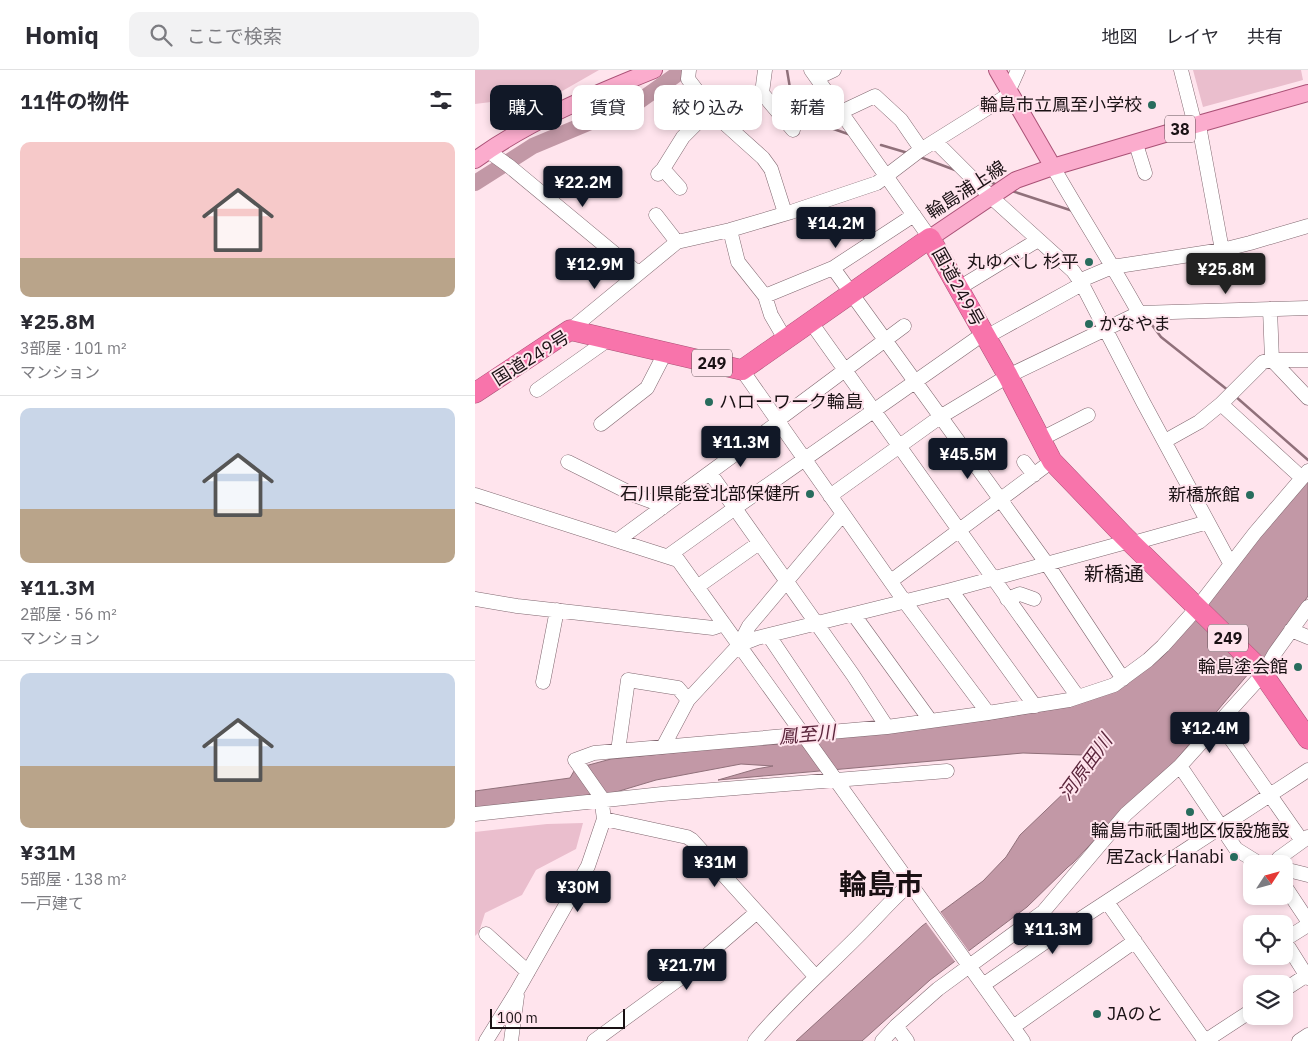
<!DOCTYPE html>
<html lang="ja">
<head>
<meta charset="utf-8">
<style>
  :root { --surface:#fff; --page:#f2f2f3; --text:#2b2b33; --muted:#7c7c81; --line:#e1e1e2; --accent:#111827 }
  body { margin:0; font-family:"IBM Plex Sans","Noto Sans JP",sans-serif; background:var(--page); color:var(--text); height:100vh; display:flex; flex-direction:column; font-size:19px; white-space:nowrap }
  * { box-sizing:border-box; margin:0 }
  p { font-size:16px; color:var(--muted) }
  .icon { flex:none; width:28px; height:28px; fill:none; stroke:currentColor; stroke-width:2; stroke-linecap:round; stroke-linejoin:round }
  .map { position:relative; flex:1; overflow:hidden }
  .side { display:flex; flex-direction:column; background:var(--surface); width:475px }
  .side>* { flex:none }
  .hud { position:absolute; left:15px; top:15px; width:475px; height:45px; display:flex; gap:10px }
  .needle { width:32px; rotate:54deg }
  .buttons { position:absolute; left:768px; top:785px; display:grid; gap:10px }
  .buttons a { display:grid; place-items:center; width:50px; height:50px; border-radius:10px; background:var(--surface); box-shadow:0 2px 8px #0003; font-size:25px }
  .scale { position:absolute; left:15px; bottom:12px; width:135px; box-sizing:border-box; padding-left:5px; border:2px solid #1a1114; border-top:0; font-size:14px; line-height:18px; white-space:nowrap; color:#1a1114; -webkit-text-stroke:4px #ffe4ed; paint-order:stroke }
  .price { position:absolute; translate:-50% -42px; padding:0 11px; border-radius:5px; background:var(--accent); color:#fff; font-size:16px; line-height:32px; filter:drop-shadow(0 1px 2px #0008) }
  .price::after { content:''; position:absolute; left:50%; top:30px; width:15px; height:11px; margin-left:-8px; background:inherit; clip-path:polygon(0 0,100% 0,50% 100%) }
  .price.on { background:#222; color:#fff }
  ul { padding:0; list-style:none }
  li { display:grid; align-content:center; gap:10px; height:265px; padding:0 20px }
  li+li { border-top:1px solid var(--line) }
  li span { display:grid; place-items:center; height:155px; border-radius:10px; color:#555 }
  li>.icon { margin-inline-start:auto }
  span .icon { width:90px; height:90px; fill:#fffc; stroke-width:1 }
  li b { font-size:21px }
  h2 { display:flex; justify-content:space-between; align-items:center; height:60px; padding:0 20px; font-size:21px }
  .tag { padding:0 18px; border-radius:10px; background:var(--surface); box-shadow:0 2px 8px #0003; font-size:18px; line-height:45px }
  .tag.on { background:var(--accent); color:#fff }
  header { display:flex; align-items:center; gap:30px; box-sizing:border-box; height:70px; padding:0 25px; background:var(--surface); border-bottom:1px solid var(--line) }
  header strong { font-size:24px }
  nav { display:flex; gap:28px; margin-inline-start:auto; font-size:18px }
  .search { width:350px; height:45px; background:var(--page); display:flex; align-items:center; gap:12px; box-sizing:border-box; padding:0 18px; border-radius:10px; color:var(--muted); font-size:19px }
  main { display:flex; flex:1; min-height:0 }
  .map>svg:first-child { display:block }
  .green { fill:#eabecd }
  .water { fill:#c298a6; stroke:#90707a }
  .pier { fill:#ffe4ed }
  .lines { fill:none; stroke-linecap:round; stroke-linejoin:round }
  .stream { stroke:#90707a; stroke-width:2.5 }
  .river { stroke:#c298a6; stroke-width:16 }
  .minor-casing { stroke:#806870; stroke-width:15 }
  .major-casing { stroke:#aa5176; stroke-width:18 }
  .highway-casing { stroke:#aa5176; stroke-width:21 }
  .minor { stroke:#fff; stroke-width:14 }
  .major { stroke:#fbaccd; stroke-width:16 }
  .highway { stroke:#f874ab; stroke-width:20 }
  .poi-dot { fill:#286c5d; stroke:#ffe4ed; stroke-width:2 }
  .labels { text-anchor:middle; stroke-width:4; stroke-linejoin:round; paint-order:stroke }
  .shield { fill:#ffe4ed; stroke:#5f5055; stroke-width:1 }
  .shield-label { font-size:16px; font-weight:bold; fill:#1a1114 }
  .poi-label { font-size:18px; fill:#1a1114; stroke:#ffe4ed; text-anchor:end }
  .street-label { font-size:18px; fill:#1a1114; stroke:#ffe4ed }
  .water-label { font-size:19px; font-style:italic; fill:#5c263c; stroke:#ffe4ed }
  .quarter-label { font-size:20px; fill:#1a1114; stroke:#ffe4ed }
  .town-label { font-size:28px; font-weight:bold; fill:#1a1114; stroke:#ffe4ed }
</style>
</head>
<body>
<header>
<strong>Homiq</strong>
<div class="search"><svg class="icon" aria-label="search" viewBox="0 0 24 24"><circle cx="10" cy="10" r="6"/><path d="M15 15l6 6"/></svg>ここで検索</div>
<nav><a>地図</a><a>レイヤ</a><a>共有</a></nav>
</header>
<main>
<section class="side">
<h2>11件の物件<svg class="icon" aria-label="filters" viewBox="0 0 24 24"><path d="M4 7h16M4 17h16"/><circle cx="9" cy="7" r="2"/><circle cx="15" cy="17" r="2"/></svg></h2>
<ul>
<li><span style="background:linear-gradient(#f6c9c9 75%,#b9a48a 0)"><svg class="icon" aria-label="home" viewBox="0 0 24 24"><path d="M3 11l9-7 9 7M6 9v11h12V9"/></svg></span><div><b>¥25.8M</b><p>3部屋 · 101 m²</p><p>マンション</p></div></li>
<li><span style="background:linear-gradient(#c9d6e8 65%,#b9a48a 0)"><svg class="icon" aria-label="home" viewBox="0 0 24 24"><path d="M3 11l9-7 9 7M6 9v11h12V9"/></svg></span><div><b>¥11.3M</b><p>2部屋 · 56 m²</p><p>マンション</p></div></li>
<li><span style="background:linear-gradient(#c9d6e8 60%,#b9a48a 0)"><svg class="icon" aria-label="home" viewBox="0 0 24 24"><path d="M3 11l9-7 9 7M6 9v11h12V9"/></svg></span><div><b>¥31M</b><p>5部屋 · 138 m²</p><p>一戸建て</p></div></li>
</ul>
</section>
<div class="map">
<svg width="833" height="971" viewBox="0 0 833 971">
  <rect width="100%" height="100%" fill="#ffe4ed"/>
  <path class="green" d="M0,0H124L68,32H16L0,34Z
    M718,0H826L828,10L728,37Z
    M108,753L101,779L61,800L47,825L10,843L4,862L0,866V762L72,754Z"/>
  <path class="water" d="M833,411V526L787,592L774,603L691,702L655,732L598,793L593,797L552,837L455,910L387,971H321L447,856L508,811L531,787L545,765L594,718L618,691L608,685L548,683L243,710L281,699L298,696L266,694L181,710L131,725L54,731L0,738V721L95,708L99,701L110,696L136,689L256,677L306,674L344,668L513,650L597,636L638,620L687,587L715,555L799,449Z"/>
  <path class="pier" d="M464,840L495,883L481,893L450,851Z"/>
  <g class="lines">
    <path class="stream" d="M312,0L315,18L324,27
      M350,56L373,64
      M406,75L433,83
      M445,87L480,100
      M507,109L520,114
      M537,121L598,141
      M671,247L686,267L754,321
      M760,326L833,390"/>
    <path class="river" d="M0,113L58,76L163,32L201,5L202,0"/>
    <defs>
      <path id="minor" d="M214,0L213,9L236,39L249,53L288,88L296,99L310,143
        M290,0L287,23L318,60
        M336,0L455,168
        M706,0L720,55L725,61L747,180
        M342,8L359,0
        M534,20L543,0
        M299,37L311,27
        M366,42L400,26L426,50L446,79
        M249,53L287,23
        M458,73L464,75L515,126L598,201L607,214L668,332L755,493
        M661,74L670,103
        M13,81L34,96L163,203
        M578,97C606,146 637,194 664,243
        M188,99L205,118
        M183,104L188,99L208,67L236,39
        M181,145L202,172
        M255,160L263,192L290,226L296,245L310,269
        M358,198L572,494L648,609
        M484,218L563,170
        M290,226L358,198L439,145
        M795,239L797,290L833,328
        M335,251L603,627
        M95,260L202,172L255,160L316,142L402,113L444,81L535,24
        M267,300L430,532L513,643
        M62,320L134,269
        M746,334L827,408
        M126,354L172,318L190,283
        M566,369L613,345
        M690,371L724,352L746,334L788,292L797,290H833
        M93,392L159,425L178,432L187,438
        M549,392L559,405
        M235,403L378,605L412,657
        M0,425L203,490L548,971
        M355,426L465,347L533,306L664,243L833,238
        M143,470L301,354L303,350L429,256
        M193,486L260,438L501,269L511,267L607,214L611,208L637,197L747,180L775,173L833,156
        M416,511L577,391
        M222,517L284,473
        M476,520L560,636
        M0,529L42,536L238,558L249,554
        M532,529L545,524L559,529
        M379,545L455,650
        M816,560L833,567
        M294,566L358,661
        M264,575L282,568L476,520L648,473H658L733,452
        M68,612L82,540
        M744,652L827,771
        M188,677L213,630L264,575L274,556L368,444
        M143,681L153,610L203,618L213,630
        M705,696L761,779L785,794
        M0,744L187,724L472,701
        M129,749L212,767L217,770L340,906
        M799,794L804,788L833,767
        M809,799L833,805
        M809,815L833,851
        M632,832L730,971
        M833,855L809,870L833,908
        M11,864L53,902
        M508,915L573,870L833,700
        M809,920L832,905
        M421,956L432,971
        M538,957L660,871
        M11,971L42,921L113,796L129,749L126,727L100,690L119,683L412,657L513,643L594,630L639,615L673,590L688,576L722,538L780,463L833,401
        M36,971L42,926
        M119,971L208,906L282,842
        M280,971C313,931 352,898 389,860C404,845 418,828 435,814
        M407,971L421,956L463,919L568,842L651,744L705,696L788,604L800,583L833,537
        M730,971L776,941
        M824,971L833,965"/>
      <path id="major" d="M522,0L578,97
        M0,90C54,51 117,25 179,0
        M455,168L541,110L578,97L720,55L833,23"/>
      <path id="highway" d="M0,323L95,260L267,300L455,168L533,306L577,391L649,466L783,597L833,669"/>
    </defs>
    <use href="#minor" class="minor-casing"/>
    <use href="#major" class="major-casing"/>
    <use href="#highway" class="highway-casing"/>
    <use href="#minor" class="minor"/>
    <use href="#major" class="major"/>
    <use href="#highway" class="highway"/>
  </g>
  <g class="poi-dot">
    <circle cx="677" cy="35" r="5"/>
    <circle cx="614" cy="192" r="5"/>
    <circle cx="614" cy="254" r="5"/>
    <circle cx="234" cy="332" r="5"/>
    <circle cx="335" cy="424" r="5"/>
    <circle cx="775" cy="425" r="5"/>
    <circle cx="823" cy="597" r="5"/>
    <circle cx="715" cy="742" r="5"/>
    <circle cx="759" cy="787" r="5"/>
    <circle cx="622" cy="944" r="5"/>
  </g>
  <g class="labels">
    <g class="shield">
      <rect x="690" y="45.5" width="30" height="27" rx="4"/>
      <rect x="217" y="279.5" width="40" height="27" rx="4"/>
      <rect x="733" y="554.5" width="40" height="27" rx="4"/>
    </g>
    <g class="shield-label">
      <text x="705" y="65">38</text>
      <text x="237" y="299">249</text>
      <text x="753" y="574">249</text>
    </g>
    <g class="poi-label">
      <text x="667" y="41">輪島市立鳳至小学校</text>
      <text x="604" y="198">丸ゆべし 杉平</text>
      <text x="624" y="260" text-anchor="start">かなやま</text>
      <text x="244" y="338" text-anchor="start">ハローワーク輪島</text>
      <text x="325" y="430">石川県能登北部保健所</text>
      <text x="765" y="431">新橋旅館</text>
      <text x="813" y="603">輪島塗会館</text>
      <text x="715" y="767" text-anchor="middle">輪島市祇園地区仮設施設</text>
      <text x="749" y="793">居Zack Hanabi</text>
      <text x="632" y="950" text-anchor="start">JAのと</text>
    </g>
    <g class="street-label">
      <text transform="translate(491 120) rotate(-33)" y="6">輪島浦上線</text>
      <text transform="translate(483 217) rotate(61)" y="6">国道249号</text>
      <text transform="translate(56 288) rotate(-32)" y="6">国道249号</text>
    </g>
    <g class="water-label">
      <text transform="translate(332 664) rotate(-5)" y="7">鳳至川</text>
      <text transform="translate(610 697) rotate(-54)" y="7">河原田川</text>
    </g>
    <g class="quarter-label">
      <text x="639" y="511">新橋通</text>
    </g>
    <g class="town-label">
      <text x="406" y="824">輪島市</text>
    </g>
  </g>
</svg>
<div class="buttons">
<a><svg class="needle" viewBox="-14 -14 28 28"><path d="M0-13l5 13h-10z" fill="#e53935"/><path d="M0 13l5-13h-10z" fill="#7c7c81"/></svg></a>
<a><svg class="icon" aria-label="locate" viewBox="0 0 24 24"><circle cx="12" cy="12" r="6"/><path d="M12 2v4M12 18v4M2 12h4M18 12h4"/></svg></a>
<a><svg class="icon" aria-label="layers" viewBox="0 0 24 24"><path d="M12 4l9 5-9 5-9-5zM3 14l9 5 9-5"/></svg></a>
</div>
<div class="scale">100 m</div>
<b class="price" style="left:108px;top:138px">¥22.2M</b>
<b class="price" style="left:361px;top:179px">¥14.2M</b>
<b class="price" style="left:120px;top:220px">¥12.9M</b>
<b class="price on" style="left:751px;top:225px">¥25.8M</b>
<b class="price" style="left:266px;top:398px">¥11.3M</b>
<b class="price" style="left:493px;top:410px">¥45.5M</b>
<b class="price" style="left:735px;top:684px">¥12.4M</b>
<b class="price" style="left:240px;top:818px">¥31M</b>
<b class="price" style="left:103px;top:843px">¥30M</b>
<b class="price" style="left:578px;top:885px">¥11.3M</b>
<b class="price" style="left:212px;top:921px">¥21.7M</b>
<div class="hud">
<a class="tag on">購入</a>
<a class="tag">賃貸</a>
<a class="tag">絞り込み</a>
<a class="tag">新着</a>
</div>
</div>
</main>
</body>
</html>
